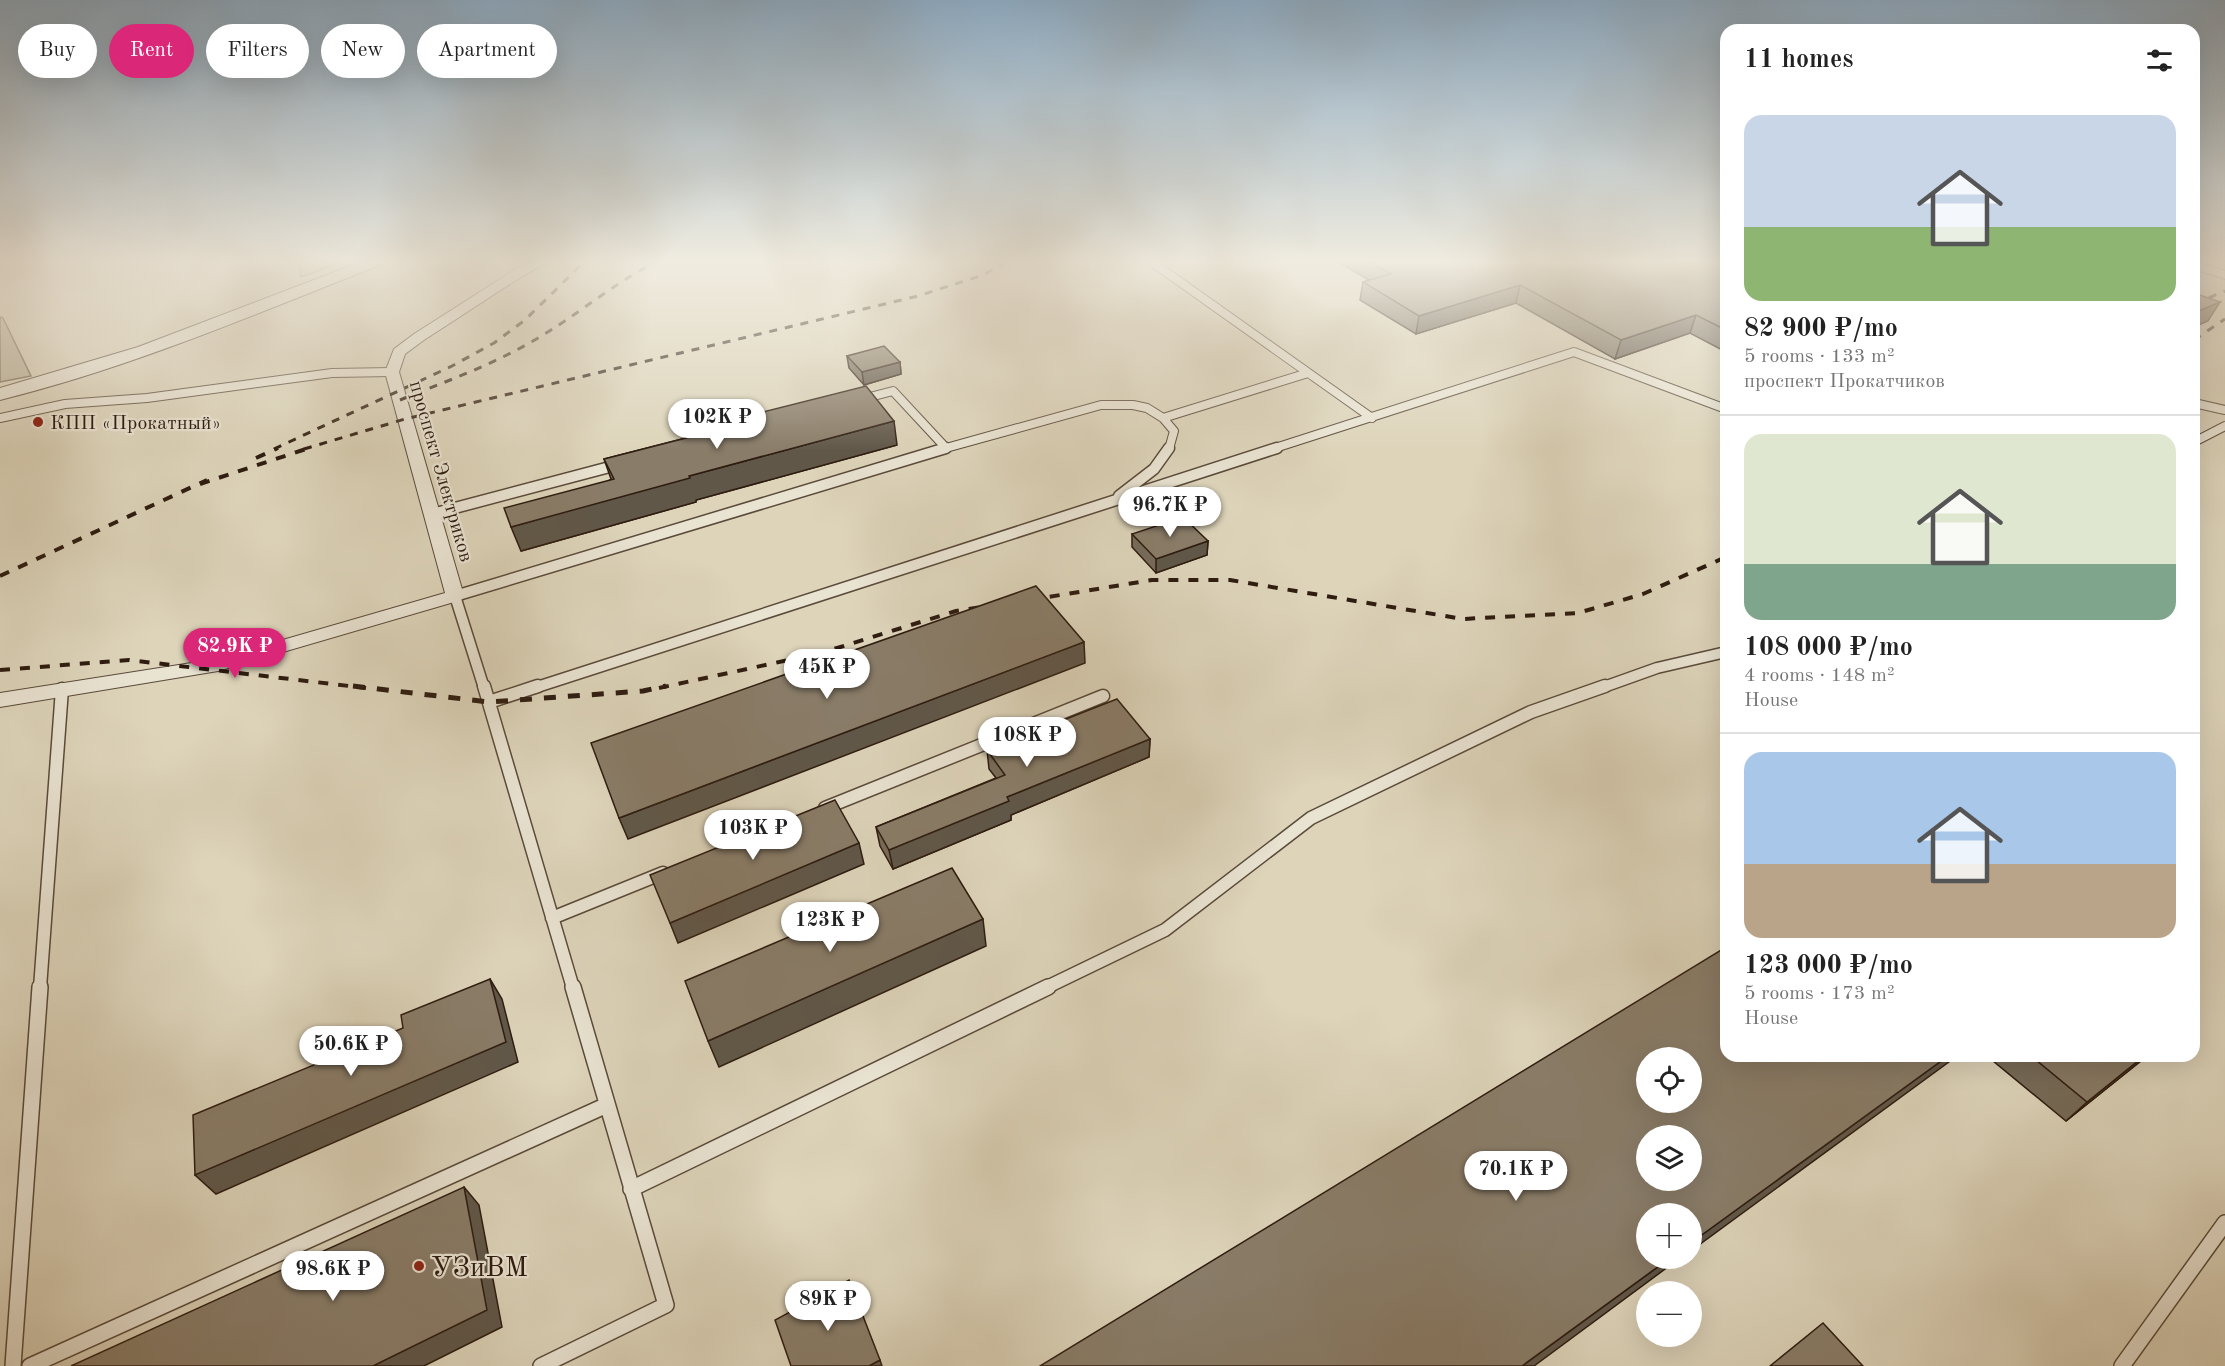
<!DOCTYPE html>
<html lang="en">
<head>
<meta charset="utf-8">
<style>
  :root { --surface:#fff; --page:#f2f2f2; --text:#222; --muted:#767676; --line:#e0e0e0; --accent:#db2777 }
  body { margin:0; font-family:"Old Standard TT",serif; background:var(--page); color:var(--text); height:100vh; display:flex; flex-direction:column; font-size:22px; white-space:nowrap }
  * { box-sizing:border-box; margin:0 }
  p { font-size:20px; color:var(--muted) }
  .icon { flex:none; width:33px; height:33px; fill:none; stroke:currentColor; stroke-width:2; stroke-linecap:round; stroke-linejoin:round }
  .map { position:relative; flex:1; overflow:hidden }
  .side { position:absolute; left:1720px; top:24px; width:480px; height:1038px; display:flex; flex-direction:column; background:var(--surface); border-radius:18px; box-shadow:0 6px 24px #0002 }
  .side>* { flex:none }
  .top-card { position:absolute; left:18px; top:24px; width:570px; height:54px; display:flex; gap:12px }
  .controls { position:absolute; left:1636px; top:1047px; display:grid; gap:12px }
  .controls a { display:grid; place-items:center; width:66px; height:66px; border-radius:50%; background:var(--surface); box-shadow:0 6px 24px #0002; font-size:30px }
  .price { position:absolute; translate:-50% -51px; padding:0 14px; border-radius:21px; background:#fff; color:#222; font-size:20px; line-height:39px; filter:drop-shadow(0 2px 3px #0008) }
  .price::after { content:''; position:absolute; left:50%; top:36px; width:18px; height:14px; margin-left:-9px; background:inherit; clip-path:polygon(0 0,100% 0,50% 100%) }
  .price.on { background:var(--accent); color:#fff }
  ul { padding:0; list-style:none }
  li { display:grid; align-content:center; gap:12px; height:318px; padding:0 24px }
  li+li { border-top:2px solid var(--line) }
  li span { display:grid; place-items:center; height:186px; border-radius:18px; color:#555 }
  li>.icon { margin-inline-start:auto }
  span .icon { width:108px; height:108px; fill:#fffc; stroke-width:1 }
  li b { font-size:26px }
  h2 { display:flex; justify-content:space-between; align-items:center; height:72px; padding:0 24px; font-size:26px }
  .chip { padding:0 21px; border-radius:27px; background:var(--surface); box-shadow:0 6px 24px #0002; font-size:21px; line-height:54px }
  .chip.on { background:var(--accent); color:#fff }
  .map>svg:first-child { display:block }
  .green { fill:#bfb59d; stroke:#766856; stroke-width:1.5 }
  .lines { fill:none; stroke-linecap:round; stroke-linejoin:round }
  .service-far3-casing { stroke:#5a4a3a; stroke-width:10 }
  .service-far2-casing { stroke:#5a4a3a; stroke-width:13 }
  .service-far1-casing { stroke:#5a4a3a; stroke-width:15 }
  .service-casing { stroke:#5a4a3a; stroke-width:18 }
  .minor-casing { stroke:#5a4a3a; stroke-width:2 }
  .tertiary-casing { stroke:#5a4a3a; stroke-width:2 }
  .service-far3 { stroke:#e9e3d2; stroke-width:8 }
  .service-far2 { stroke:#e9e3d2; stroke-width:10 }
  .service-far1 { stroke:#e9e3d2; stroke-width:12 }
  .service { stroke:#e9e3d2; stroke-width:15 }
  .minor { fill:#e9e3d2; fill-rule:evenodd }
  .tertiary { fill:#e9e3d2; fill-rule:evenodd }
  .rail-far2 { stroke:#2e1c10; stroke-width:3; stroke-dasharray:8 8; stroke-linecap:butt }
  .rail-far1 { stroke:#2e1c10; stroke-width:4; stroke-dasharray:10 10; stroke-linecap:butt }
  .rail { stroke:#2e1c10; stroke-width:5; stroke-dasharray:12 12; stroke-linecap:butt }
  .wall { fill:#766b59; stroke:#2e1c10; stroke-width:1.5 }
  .shaded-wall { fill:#605749; stroke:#2e1c10; stroke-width:1.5 }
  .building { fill:#897c68; stroke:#2e1c10; stroke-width:1.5; fill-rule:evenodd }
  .poi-dot { fill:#8f2418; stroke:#e9e3d2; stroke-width:2 }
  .labels { text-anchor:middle; stroke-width:4.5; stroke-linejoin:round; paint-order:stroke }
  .far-poi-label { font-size:20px; fill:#2e1c10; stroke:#e9e3d2; text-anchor:start }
  .far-street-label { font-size:20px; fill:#2e1c10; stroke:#e9e3d2 }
  .near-poi-label { font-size:28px; fill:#2e1c10; stroke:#e9e3d2; text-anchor:start }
</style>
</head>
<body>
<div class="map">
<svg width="2225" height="1366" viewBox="0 0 2225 1366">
  <rect width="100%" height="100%" fill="#ddd4ba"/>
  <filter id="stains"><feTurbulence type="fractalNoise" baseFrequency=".00333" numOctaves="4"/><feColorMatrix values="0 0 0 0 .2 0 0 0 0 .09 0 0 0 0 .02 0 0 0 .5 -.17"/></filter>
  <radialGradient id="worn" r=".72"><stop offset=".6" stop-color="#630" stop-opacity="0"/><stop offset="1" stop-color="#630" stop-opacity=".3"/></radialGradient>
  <path class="green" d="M298,260H348L301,277Z
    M0,317L3,318L31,376L0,382Z"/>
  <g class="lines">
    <defs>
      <path id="service-far3" d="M1149,260L1372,418
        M862,399L893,391L946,448L1101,405H1133L1147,408L1163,418L1174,431L1169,449
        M2194,403L2225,410
        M0,418L65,404L147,398L332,373L392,372
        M1163,418L1308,373
        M2194,442L2225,426
        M942,449L946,448
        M1272,449L1574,352L1726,409"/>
      <path id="service-far2" d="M1119,496L1154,469L1169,448
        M432,514L621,464
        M484,688L455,596L946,448
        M534,688L1277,448
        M1601,688L1657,668L1726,652"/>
      <path id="service-far1" d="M484,686L573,988
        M489,702L538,686
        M825,808L1103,696
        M552,918L663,873
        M40,988L62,689
        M1045,988L1165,930L1311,818L1531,712L1605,686"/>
      <path id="service" d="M631,1189L1048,987
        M13,1366L40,987
        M30,1366L607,1105
        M541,1366L666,1305L573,987
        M2122,1366L2225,1223"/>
      <path id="minor" d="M537,260H552L524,275L424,340L405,354L399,372L464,596L461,600L218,671L0,707V693L217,659L445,593L385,372L394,349L414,334L516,269Z
        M2194,261L2225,271V279L2194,269Z"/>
      <path id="tertiary" d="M366,260H387L385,263C258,313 133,367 0,400V388L138,347Z"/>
    </defs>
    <use href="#service-far3" class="service-far3-casing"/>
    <use href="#service-far2" class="service-far2-casing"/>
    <use href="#service-far1" class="service-far1-casing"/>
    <use href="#service" class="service-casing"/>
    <use href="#minor" class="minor-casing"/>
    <use href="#tertiary" class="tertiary-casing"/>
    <use href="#service-far3" class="service-far3"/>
    <use href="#service-far2" class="service-far2"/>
    <use href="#service-far1" class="service-far1"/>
    <use href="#service" class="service"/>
    <use href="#minor" class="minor"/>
    <use href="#tertiary" class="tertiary"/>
    <path class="rail-far2" d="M2194,304L2225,291
      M2194,340L2225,319
      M400,400C444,382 490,366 531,342C576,317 614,282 660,260
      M274,449L452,366L494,343L525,320L586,260
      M304,449L405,419L918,296L983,275L1010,260"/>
    <path class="rail-far1" d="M256,458L278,448
      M200,484L309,448
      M0,576L207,480
      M1030,600L1152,580H1230L1463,619L1578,613L1643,594L1726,557
      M0,670L129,660L366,688
      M659,688L821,653L956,611L988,606"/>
    <path class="rail" d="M353,686L489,702L643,691L666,686"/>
  </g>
  <path class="wall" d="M1335,260H1726V352L1690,333L1615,359L1516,303L1416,334L1360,300L1363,282L1369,280Z
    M847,356L900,362L901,374L864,385L849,368Z
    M699,428L897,445L696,500V502L521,551L611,479L604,459L701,434Z
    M1132,534L1208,541L1207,555L1156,573L1132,547Z
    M1150,739L1149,757L1011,815V820L893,869L880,846L876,827L996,778L989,769L987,750Z
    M1987,1056H2147L2066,1121Z"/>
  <path class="shaded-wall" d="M1520,285L1516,303L1416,334L1419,316Z
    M2220,302L2208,321L2194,327V313Z
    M1696,315L1690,333L1615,359L1621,340Z
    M900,362L901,374L864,385L862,372Z
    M894,421L897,445L696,500V502L521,551L511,527L689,476Z
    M1208,541L1207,555L1156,573V559Z
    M1084,642L1085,663L628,839L619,818Z
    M1150,739L1149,757L1011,815V820L893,869L889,850L1007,797Z
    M859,843L864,864L678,943L670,923Z
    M983,919L986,946L719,1067L708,1041Z
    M490,979L502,999L518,1062L216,1194L195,1175Z
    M1948,1056H1957L1692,1250V1242Z
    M2144,1056H2147L2066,1121L2087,1102Z
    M464,1187L479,1205L502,1327L424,1366H373Z
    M1670,1258H1680L1534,1366H1522Z
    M880,1360L882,1366H869Z"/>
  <path class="building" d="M1367,260H1726V330L1696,315L1621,340L1520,285L1419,316L1363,282L1391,274Z
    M2194,293L2220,302L2194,313Z
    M884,346L900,362L862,372L847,356Z
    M866,386L894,421L689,476L690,478L511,527L504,508L614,479L604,459L702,434L699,428Z
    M1183,517L1208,541L1156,559L1132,534Z
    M1036,586L1084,642L619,818L591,743Z
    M1117,699L1150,739L1007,797L1009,801L889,850L876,827L1005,775L987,750Z
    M835,800L859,843L670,923L650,875Z
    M952,868L983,919L708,1041L685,981Z
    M1726,947V1056H1948L1692,1242V1214H1647V1258H1670L1522,1366H1040ZM1647,1058H1692V1102H1647ZM1647,1136H1692V1180H1647Z
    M490,979L506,1042L195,1175L193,1115L403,1028L401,1015Z
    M2031,1056H2144L2087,1102Z
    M464,1187L487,1310L373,1366H71Z
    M849,1280L880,1360L869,1366H791L775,1320Z
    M1823,1323L1863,1366H1770Z"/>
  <linearGradient id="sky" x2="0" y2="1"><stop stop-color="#8ca8be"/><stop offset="0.58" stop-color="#f0ece0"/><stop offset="1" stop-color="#f0ece0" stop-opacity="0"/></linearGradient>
  <rect width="2225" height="451" fill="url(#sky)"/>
  <g class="poi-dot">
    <circle cx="38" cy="422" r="6"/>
    <circle cx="419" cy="1266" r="6"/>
  </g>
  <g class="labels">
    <g class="far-poi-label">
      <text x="50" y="429">КПП «Прокатный»</text>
    </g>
    <g class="far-street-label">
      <text transform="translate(442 471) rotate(74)" y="7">проспект Электриков</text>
    </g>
    <g class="near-poi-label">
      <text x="431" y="1276">УЗиВМ</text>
    </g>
  </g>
  <rect width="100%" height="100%" filter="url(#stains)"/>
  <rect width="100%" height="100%" fill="url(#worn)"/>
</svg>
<div class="controls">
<a><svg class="icon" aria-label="locate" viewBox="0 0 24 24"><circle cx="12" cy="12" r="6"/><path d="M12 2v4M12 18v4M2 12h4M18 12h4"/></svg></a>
<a><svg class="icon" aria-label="layers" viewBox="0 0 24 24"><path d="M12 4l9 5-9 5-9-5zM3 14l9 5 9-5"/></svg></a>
<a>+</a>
<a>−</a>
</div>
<b class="price" style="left:717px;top:450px">102K ₽</b>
<b class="price" style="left:1170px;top:538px">96.7K ₽</b>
<b class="price on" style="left:235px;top:679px">82.9K ₽</b>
<b class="price" style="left:827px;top:700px">45K ₽</b>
<b class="price" style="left:1027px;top:768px">108K ₽</b>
<b class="price" style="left:753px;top:861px">103K ₽</b>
<b class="price" style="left:830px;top:953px">123K ₽</b>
<b class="price" style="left:351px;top:1077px">50.6K ₽</b>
<b class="price" style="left:1516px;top:1202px">70.1K ₽</b>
<b class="price" style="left:333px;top:1302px">98.6K ₽</b>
<b class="price" style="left:828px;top:1332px">89K ₽</b>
<div class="top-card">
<a class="chip">Buy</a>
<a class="chip on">Rent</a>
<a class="chip">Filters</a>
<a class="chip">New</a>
<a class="chip">Apartment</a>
</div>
<section class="side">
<h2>11 homes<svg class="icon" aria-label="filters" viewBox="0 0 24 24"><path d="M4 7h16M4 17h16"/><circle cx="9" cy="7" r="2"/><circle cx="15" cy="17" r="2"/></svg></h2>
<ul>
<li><span style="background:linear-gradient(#c9d6e8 60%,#8fb573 0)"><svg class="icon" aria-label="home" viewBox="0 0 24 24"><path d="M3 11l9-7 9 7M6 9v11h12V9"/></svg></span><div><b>82 900 ₽/mo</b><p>5 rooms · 133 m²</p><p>проспект Прокатчиков</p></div></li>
<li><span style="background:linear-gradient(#dfe7d0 70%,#7fa58c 0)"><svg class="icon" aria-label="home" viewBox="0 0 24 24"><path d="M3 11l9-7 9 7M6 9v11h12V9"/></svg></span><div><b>108 000 ₽/mo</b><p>4 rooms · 148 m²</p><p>House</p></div></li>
<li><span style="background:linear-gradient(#a9c7e8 60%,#b9a48a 0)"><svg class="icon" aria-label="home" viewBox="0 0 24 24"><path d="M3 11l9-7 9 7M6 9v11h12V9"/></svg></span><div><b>123 000 ₽/mo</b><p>5 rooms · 173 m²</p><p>House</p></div></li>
</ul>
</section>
</div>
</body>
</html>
